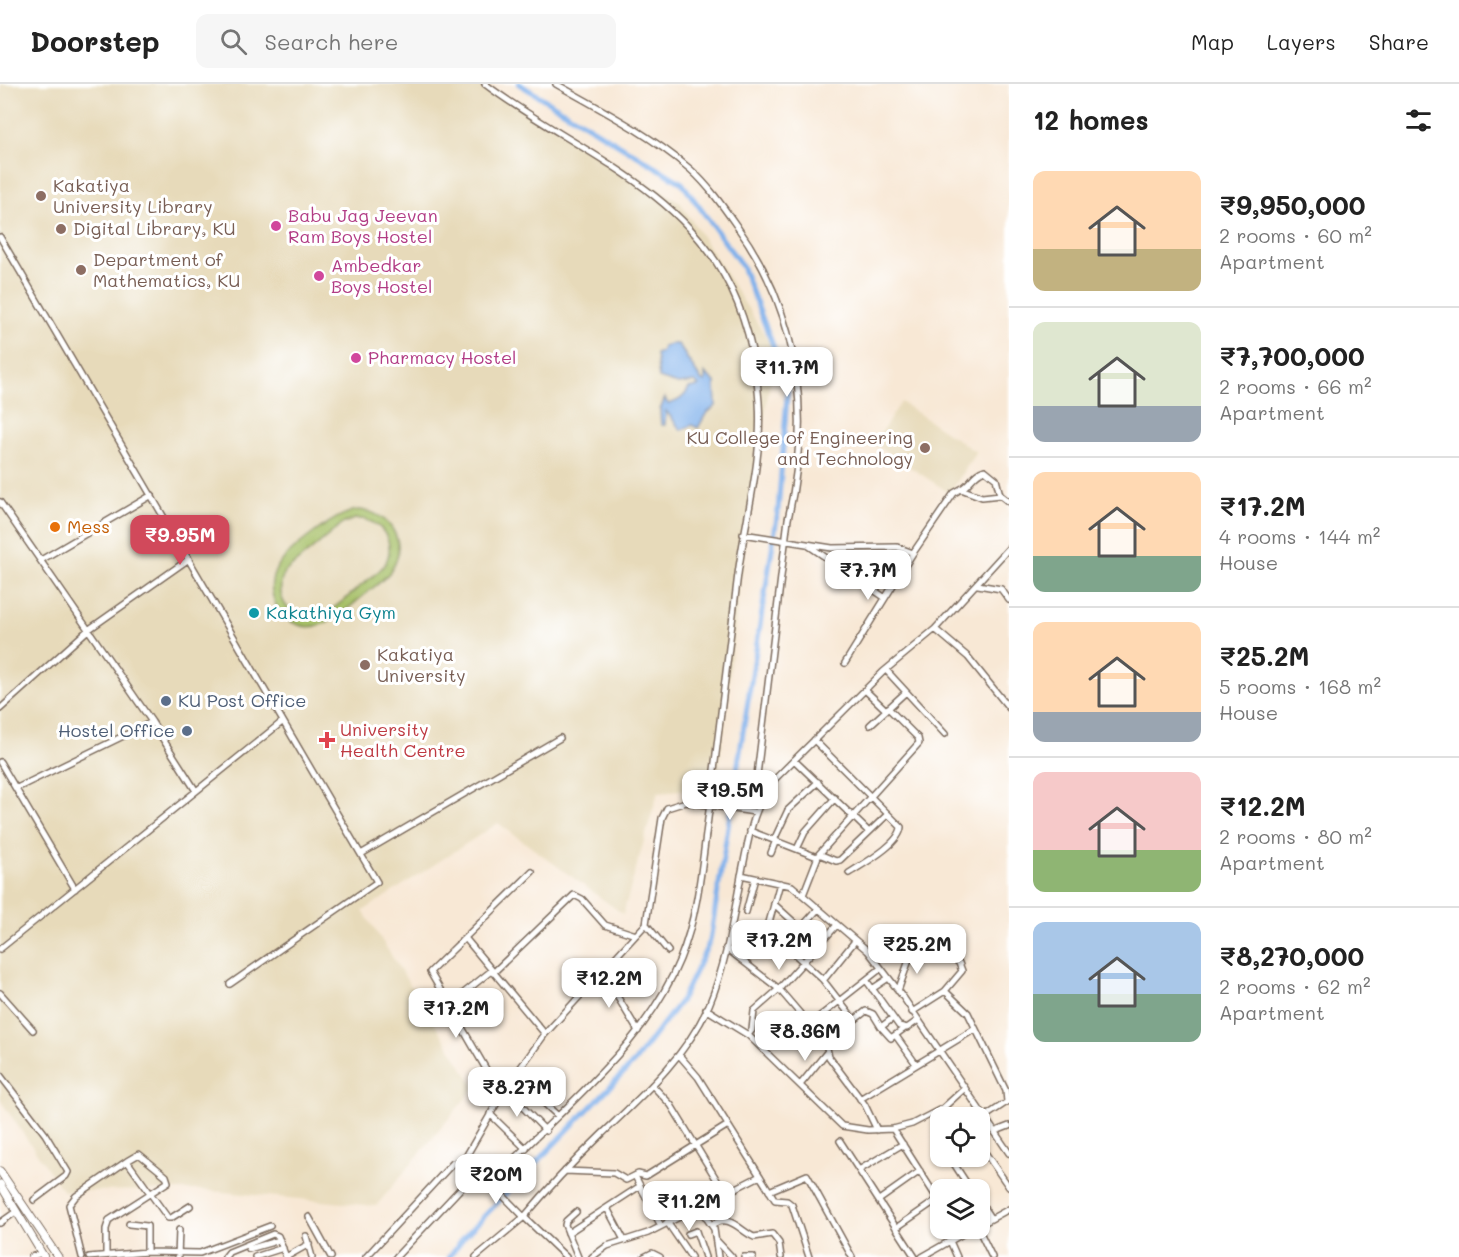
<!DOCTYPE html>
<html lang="en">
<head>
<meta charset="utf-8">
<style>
  :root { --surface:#fff; --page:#f6f6f6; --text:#222; --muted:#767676; --line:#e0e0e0; --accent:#d1495b }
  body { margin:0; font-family:Mali,sans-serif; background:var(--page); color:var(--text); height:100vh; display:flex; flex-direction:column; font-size:22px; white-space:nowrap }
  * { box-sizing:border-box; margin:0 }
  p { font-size:20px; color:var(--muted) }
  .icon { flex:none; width:33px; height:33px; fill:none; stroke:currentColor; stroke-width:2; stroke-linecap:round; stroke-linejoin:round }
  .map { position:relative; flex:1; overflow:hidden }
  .panel { display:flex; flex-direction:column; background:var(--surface); width:450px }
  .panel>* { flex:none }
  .tools { position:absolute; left:930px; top:1023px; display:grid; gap:12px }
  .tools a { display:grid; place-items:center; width:60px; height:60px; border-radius:12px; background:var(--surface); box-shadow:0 2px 4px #0004; font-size:30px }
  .price { position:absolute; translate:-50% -51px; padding:0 14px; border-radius:12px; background:#fff; color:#222; font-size:20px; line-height:39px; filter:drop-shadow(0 2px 3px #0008) }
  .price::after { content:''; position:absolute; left:50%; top:36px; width:18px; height:14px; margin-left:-9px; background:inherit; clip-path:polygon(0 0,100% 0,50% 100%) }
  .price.active { background:var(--accent); color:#fff }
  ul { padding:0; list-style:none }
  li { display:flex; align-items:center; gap:18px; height:150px; padding:0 24px }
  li+li { border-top:2px solid var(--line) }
  li span { display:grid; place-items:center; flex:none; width:168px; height:120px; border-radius:12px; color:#555 }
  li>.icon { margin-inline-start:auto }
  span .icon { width:72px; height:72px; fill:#fffc; stroke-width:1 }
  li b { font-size:26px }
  h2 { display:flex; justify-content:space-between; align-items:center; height:72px; padding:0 24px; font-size:26px }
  header { display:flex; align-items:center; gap:36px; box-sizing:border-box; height:84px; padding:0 30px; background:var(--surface); border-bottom:2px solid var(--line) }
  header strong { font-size:28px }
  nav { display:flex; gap:33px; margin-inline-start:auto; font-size:21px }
  .search { width:420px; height:54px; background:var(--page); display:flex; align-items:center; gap:15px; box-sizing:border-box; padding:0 21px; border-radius:12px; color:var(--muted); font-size:22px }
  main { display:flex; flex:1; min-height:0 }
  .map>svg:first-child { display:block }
  .built { fill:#e7daba }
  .green { fill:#a6c066; stroke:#707542; stroke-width:1.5; fill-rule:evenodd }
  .water { fill:#7fb0eb; stroke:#5d6d84; stroke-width:1.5 }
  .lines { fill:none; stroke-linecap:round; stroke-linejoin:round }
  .canal { stroke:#7fb0eb; stroke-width:5 }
  .minor-casing { stroke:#7d6c5e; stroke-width:8 }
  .major-casing { stroke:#7d6c5e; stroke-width:9 }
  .minor { stroke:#fff; stroke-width:5 }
  .major { stroke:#fff; stroke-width:7 }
  .education-dot { fill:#8d6e63; stroke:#fff; stroke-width:2 }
  .hotel-dot { fill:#d1479c; stroke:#fff; stroke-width:2 }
  .food-dot { fill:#e8710a; stroke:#fff; stroke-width:2 }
  .culture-dot { fill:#0f9aa8; stroke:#fff; stroke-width:2 }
  .service-dot { fill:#5c6f8a; stroke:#fff; stroke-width:2 }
  .health-dot { fill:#e0444e; stroke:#fff; stroke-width:2 }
  .labels { text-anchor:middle; stroke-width:6; stroke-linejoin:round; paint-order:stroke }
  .education-label { font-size:18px; fill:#785e54; stroke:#fff; text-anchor:start }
  .hotel-label { font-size:18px; fill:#b23c85; stroke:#fff; text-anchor:start }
  .food-label { font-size:18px; fill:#c56008; stroke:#fff; text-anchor:start }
  .culture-label { font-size:18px; fill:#0d838f; stroke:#fff; text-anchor:start }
  .service-label { font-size:18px; fill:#4e5e75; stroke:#fff; text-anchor:start }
  .health-label { font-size:18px; fill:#be3a42; stroke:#fff; text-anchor:start }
</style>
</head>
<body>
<header>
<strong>Doorstep</strong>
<div class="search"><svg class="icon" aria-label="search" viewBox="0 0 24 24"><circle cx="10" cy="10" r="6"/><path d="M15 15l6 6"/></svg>Search here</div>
<nav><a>Map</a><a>Layers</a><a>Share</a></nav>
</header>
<main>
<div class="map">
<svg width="1009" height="1173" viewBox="0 0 1009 1173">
  <rect width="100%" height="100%" fill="#fff"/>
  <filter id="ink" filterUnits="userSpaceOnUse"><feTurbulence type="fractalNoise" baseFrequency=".0167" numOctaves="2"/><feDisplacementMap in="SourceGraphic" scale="12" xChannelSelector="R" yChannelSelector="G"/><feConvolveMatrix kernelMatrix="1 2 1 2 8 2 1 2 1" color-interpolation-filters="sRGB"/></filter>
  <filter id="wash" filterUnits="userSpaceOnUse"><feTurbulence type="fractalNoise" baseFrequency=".008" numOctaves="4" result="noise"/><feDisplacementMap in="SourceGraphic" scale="24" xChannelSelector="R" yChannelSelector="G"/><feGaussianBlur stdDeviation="1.35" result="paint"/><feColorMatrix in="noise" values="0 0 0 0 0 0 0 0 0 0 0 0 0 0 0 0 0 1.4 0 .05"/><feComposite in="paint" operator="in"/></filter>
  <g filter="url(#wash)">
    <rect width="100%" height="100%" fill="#f8e8d5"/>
    <path class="built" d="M0,0H486L493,7L680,118L775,267L744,459L717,703L658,708L623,830L498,739L363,827L475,1003L376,1122L200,1106L63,1107L0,1016Z
      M901,318L976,368L950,409L874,360Z"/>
    <path class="green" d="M360,426C389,428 409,459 392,485C385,496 372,504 362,513C342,529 318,554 290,537C283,533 276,525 274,516C270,506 271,495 276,485C286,467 339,426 360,426ZM355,435C378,433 397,456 386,478C380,489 367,496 358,504C340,519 310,551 287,523C279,513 279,499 285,488L342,440Z"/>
    <path class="water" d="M671,260H678L702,297L705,298V289L715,298L716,322L706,330L698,344L692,341L681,346L666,327L665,341H661L660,326L665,314L668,320C678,318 685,313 689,304L699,302L695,298L678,300L659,294L656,270L662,267L663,262Z"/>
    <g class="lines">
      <path class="canal" d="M449,1173L464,1153L635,977L682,915L710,857L778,427L788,300L742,182L682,99L519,0"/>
    </g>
  </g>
  <g filter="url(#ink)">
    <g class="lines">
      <defs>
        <path id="minor" d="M485,0C565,61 673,99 724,191C746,230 756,273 759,318C763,380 744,437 737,498C727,574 719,651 709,727C702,777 699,829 680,875C654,939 606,985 558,1032
          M556,0C602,26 649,50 690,85C708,101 722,121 736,141C800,230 812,329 788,435L757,691L761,713
          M0,153L377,798L230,900
          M961,405C971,400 973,389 985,386L996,395L1000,411
          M0,418L152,638L196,707
          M743,450L832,464L897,463L913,469L954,409L961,405L982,413L1000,411L1009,418
          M809,462L884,513
          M41,476L152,411
          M978,501L1001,505L1009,516
          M935,545L968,573L1009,624
          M845,579L913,469
          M886,586L945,650
          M865,606L886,626
          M0,625L88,546L189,475
          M870,641L906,608
          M814,656L901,743C900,760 863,780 849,789
          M794,676L869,748
          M0,678L75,805
          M17,704L152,638
          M750,747L817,773
          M774,756L788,726L818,698
          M797,765L805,748L835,714
          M771,769L776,756
          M361,770L560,654
          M819,770L836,777L840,776L888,730
          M741,791L792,802L868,867L901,910L1009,1069
          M780,799L768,842L770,848L821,894L823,896L826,893L855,857
          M803,811L819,770L919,659L918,654L888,624
          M774,820L819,861
          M746,828L755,794
          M646,840L668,867
          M801,844L818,825
          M466,855L545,950
          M726,864L779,905L821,954L830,955L866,927L873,930L881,943L893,934
          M0,865L282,638
          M874,874L891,854
          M602,887L638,947
          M493,889L574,811L582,815L605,841L636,851
          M823,896L854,936
          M866,896L899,942L907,944L917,937
          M872,905L887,895
          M898,907L909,876L918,864
          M945,907L968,929L1006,1007L1007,1018L986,1032
          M0,909L33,946
          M450,920L491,887
          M706,925L748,951L842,1042L868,1046L893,1045L912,1040L943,1024L965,1004
          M912,928L945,907L962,887L959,879L942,864
          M810,940L880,885
          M881,943L891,954L905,944
          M748,951L752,946L754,927L779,905L836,842
          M896,952L916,980
          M825,955L829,973L865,1021L877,1046
          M679,971L698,993L775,1116L787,1117L792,1121L809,1173
          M0,991L45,1050L68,1088L66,1092L34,1116
          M652,1001L671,1021L726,1111
          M800,1001L827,968
          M505,1005L546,1047
          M501,1011L430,888L532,788
          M860,1015L975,945
          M490,1030L526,1065
          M893,1045L940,1119
          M996,1047L1009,1042
          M840,1057L915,1173
          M984,1067L1009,1103
          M949,1072L971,1106
          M464,1076L505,1005L545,950L646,840L662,734L667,724L686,718L755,728
          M859,1086L903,1060
          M565,1087L614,1089L626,1096L638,1090L646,1092L728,1041
          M635,1092L661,1142
          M490,1098L558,1032L515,992
          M769,1107L807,1091L852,1173
          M879,1116L920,1087
          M980,1118L991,1135
          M698,1122L714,1145L718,1173
          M607,1124L624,1156
          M576,1128L566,1137L565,1141L578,1173
          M309,1133L331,1173
          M667,1138L691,1173
          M0,1139L17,1127
          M129,1140L147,1142V1168
          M712,1141C729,1129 739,1146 754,1153L772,1150L779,1159L781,1173
          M980,1141L1009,1125
          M896,1144L938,1115
          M978,1144L992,1173
          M568,1149L640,1102
          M688,1150L696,1147L705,1173
          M306,1152L312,1173
          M716,1156L732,1173
          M950,1157L957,1173
          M247,1161L249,1165L280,1156
          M106,1170V1145L109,1136L168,1098L166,1092L139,1070L127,1077
          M31,1173L42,1169
          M82,1173L69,1121L76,1112L127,1077L168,1134H171L190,1122
          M89,1173L147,1168L200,1169L270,1142
          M178,1173L179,1146
          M225,1173L229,1168L273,1150L278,1152L286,1173L309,1160
          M255,1173L283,1164
          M366,1173L453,1079L464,1076L478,1086L524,1133C549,1103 575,1076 602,1050C642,1012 687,972 709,921C726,881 733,835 741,792C749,755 751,726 775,695L883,588L935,545L1009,464
          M396,1173L478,1086
          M476,1173L524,1133L566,1173
          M592,1173L607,1162L648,1149L760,1092
          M644,1173L652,1169L660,1173
          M744,1173H753
          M922,1173L973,1144"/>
        <path id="major" d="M0,1087L58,1173
          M0,1100L44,1173"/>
      </defs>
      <use href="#minor" class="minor-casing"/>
      <use href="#major" class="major-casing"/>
      <use href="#minor" class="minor"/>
      <use href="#major" class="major"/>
    </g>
  </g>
  <g class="education-dot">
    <circle cx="41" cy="112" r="6"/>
    <circle cx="61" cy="145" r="6"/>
    <circle cx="81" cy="186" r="6"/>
    <circle cx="925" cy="364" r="6"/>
    <circle cx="365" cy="581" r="6"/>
  </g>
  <g class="hotel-dot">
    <circle cx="276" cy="142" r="6"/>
    <circle cx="319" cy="192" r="6"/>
    <circle cx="356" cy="274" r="6"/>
  </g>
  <circle class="food-dot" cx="55" cy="443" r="6"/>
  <circle class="culture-dot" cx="254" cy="529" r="6"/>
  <g class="service-dot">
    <circle cx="166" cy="617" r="6"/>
    <circle cx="187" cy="647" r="6"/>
  </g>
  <path class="health-dot" d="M324 647h6v6h6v6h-6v6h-6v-6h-6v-6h6z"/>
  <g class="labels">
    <g class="education-label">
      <text x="53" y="108">Kakatiya<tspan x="53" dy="21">University Library</tspan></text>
      <text x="73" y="151">Digital Library, KU</text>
      <text x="93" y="182">Department of<tspan x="93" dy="21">Mathematics, KU</tspan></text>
      <text x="913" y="360" text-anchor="end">KU College of Engineering<tspan x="913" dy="21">and Technology</tspan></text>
      <text x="377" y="577">Kakatiya<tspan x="377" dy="21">University</tspan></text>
    </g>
    <g class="hotel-label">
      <text x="288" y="138">Babu Jag Jeevan<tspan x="288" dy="21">Ram Boys Hostel</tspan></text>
      <text x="331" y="188">Ambedkar<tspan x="331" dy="21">Boys Hostel</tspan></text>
      <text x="368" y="280">Pharmacy Hostel</text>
    </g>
    <g class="food-label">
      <text x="67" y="449">Mess</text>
    </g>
    <g class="culture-label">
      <text x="266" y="535">Kakathiya Gym</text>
    </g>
    <g class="service-label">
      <text x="178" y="623">KU Post Office</text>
      <text x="175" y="653" text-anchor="end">Hostel Office</text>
    </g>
    <g class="health-label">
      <text x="340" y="652">University<tspan x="340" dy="21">Health Centre</tspan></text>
    </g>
  </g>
</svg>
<div class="tools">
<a><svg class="icon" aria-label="locate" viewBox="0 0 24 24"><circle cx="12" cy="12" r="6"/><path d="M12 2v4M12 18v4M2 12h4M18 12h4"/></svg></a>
<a><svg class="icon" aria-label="layers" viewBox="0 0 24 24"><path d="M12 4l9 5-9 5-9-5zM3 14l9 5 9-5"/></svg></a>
</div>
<b class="price" style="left:787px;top:314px">₹11.7M</b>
<b class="price active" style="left:180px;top:482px">₹9.95M</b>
<b class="price" style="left:868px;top:517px">₹7.7M</b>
<b class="price" style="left:730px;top:737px">₹19.5M</b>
<b class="price" style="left:779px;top:887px">₹17.2M</b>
<b class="price" style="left:917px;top:891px">₹25.2M</b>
<b class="price" style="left:609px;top:925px">₹12.2M</b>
<b class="price" style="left:456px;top:955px">₹17.2M</b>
<b class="price" style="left:805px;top:978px">₹8.36M</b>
<b class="price" style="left:517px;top:1034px">₹8.27M</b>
<b class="price" style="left:496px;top:1121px">₹20M</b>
<b class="price" style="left:689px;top:1148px">₹11.2M</b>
</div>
<section class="panel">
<h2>12 homes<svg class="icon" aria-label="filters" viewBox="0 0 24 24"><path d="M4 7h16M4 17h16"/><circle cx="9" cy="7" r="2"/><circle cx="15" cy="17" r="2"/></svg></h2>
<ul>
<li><span style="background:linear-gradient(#ffd9b3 65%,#c2b280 0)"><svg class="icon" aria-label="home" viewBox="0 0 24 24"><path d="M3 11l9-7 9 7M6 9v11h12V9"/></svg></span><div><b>₹9,950,000</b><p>2 rooms · 60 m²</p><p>Apartment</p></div></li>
<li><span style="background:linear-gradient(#dfe7d0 70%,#9aa5b1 0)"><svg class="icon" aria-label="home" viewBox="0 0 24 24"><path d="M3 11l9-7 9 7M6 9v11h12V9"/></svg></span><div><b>₹7,700,000</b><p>2 rooms · 66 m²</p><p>Apartment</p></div></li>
<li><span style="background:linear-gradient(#ffd9b3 70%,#7fa58c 0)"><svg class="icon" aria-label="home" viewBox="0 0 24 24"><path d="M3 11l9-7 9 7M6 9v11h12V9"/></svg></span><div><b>₹17.2M</b><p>4 rooms · 144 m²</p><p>House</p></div></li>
<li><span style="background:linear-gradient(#ffd9b3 75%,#9aa5b1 0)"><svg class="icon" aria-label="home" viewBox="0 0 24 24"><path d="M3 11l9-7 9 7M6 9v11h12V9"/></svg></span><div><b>₹25.2M</b><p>5 rooms · 168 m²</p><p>House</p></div></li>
<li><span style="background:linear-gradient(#f6c9c9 65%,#8fb573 0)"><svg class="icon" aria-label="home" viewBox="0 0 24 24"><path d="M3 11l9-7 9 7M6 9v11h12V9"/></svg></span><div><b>₹12.2M</b><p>2 rooms · 80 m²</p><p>Apartment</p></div></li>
<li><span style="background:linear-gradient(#a9c7e8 60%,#7fa58c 0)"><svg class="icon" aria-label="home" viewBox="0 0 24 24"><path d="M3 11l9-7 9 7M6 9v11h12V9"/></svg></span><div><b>₹8,270,000</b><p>2 rooms · 62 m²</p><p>Apartment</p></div></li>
</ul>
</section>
</main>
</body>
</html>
